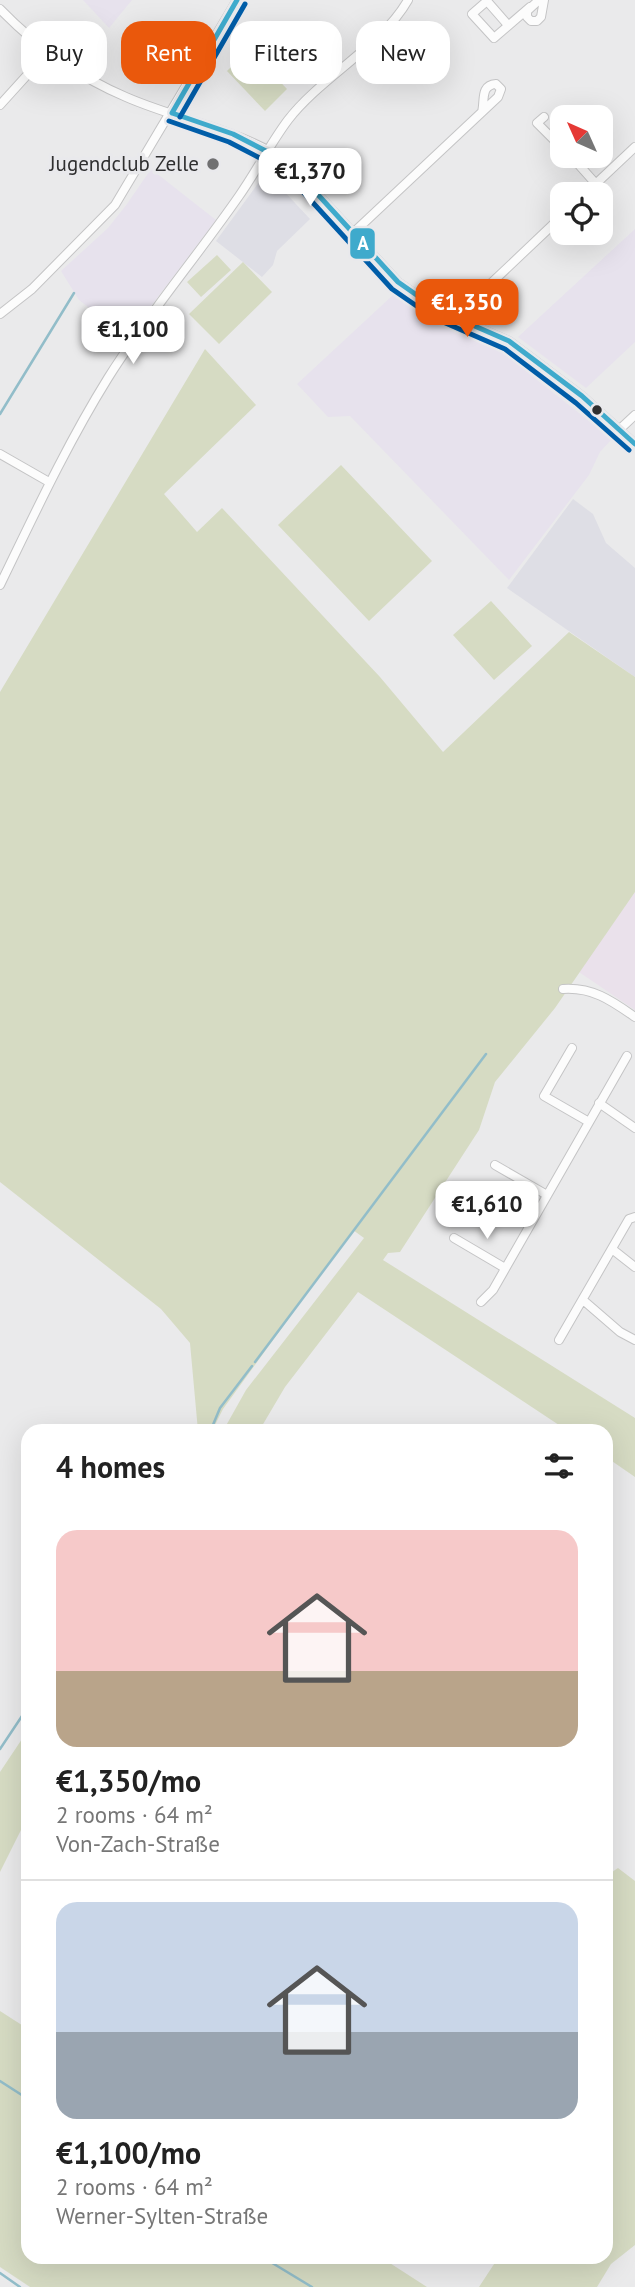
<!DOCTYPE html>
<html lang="en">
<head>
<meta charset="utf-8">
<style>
  :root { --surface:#fff; --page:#f2f2f2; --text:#222; --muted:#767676; --line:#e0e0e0; --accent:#ea580c }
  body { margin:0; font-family:"PT Sans",sans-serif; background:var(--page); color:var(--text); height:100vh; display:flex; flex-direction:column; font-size:26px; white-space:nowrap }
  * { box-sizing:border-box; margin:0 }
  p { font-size:23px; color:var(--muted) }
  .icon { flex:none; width:38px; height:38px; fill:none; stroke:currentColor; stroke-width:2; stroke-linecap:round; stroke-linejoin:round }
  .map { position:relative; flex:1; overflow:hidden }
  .drawer { position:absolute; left:21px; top:1424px; width:592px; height:840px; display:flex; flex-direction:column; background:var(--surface); border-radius:21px; box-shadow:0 7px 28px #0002 }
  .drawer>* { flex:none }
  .guide { position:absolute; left:21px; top:21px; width:593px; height:63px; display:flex; gap:14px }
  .needle { width:46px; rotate:315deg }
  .buttons { position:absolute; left:550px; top:105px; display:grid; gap:14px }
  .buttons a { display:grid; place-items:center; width:63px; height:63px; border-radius:14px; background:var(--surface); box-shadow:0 7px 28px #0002; font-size:35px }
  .price { position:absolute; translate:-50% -60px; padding:0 16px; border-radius:14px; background:#fff; color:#222; font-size:23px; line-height:46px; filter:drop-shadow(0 2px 4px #0008) }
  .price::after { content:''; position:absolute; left:50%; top:42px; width:21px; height:16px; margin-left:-10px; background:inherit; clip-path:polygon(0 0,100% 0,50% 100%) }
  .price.active { background:var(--accent); color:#fff }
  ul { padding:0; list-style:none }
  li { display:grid; align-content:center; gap:14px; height:371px; padding:0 35px }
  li+li { border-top:2px solid var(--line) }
  li span { display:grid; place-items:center; height:217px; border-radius:21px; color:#555 }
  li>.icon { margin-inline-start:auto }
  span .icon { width:126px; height:126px; fill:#fffc; stroke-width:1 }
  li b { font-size:30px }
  h2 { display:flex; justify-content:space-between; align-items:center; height:84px; padding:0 35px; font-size:30px }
  .chip { padding:0 24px; border-radius:21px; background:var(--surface); box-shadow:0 7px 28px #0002; font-size:24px; line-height:63px }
  .chip.active { background:var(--accent); color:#fff }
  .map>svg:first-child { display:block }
  .commercial { fill:#eae1eb }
  .built { fill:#dedee5 }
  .education { fill:#e7e2ed }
  .green { fill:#d6dbc3 }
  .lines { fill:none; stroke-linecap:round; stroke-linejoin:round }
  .stream { stroke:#92bdc9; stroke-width:2.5 }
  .minor-casing { stroke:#c4c4c5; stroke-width:10 }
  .minor { stroke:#fcfcfc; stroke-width:8 }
  .bus-1-casing { stroke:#e9e9ec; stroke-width:10 }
  .bus-2-casing { stroke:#e9e9ec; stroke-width:10 }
  .bus-1 { stroke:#3faacc; stroke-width:5 }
  .bus-2 { stroke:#005da8; stroke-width:5 }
  .poi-dot { fill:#707071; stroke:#e9e9ec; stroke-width:2.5 }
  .bus-dot { fill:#2f2f30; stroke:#e9e9ec; stroke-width:2.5 }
  .labels { text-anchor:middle; stroke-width:7; stroke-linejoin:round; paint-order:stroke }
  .poi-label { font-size:21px; fill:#2f2f30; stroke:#e9e9ec; text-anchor:end }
  .line-badge { stroke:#e9e9ec; stroke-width:2.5 }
  .badge-label { font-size:19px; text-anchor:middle; font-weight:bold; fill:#fff }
</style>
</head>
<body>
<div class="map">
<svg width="635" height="2287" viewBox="0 0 635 2287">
  <rect width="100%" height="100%" fill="#eaeaeb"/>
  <path class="commercial" d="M635,892V1010L579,972Z"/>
  <path class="built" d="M262,178L281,188L310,219L277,251L273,265L262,277L216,241Z
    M573,499L593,514L606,543L635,568V677L507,588Z"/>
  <path class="education" d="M83,0H132L109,28Z
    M151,169L216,220L127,338L79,300L61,271L108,228L127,204Z
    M635,229V342L586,388L518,337Z
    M393,295L418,313L498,349L612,439L600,452L589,475L509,580L350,416L328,417L297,384Z"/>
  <path class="green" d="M249,49L287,89L265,111L227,71Z
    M217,255L231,270L201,297L187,282Z
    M243,262L272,292L219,344L189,314Z
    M205,349L256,405L164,494L197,532L222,508L380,677L443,752L569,632L635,677V892L555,1008L495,1082L479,1130L400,1252L388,1253L383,1260L635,1418V1477L606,1457V1432L568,1431L358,1292L285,1387L259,1431H223L246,1390L364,1238L353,1230L223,1409L212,1431H198L190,1343L161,1309L0,1182V692Z
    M341,465L432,561L369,621L278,525Z
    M491,601L532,646L494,680L453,635Z
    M28,1730V1816L0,1872V1772Z
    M618,1868L635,1881V2245L611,2264L597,2287H479L498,2258H606V1876Z
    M0,2011L28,2029V2258H382L427,2287H30L0,2267Z"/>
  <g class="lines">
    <path class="stream" d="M0,414L74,293
      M255,1362L486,1054
      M210,1432L220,1408L252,1366
      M0,1749L28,1707
      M0,2081L28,2099
      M264,2258L312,2287
      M0,2273L20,2287"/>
    <defs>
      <path id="minor" d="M539,0L527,11V17L531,21H537L541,17L544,0
        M0,9C36,46 79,77 126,97C181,121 240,129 289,163L398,282L438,310L509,341L582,396L635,444
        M508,25L487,1L472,14L494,38L530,7
        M0,105L48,52
        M544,117L537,123L562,148
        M571,156L596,184
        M585,194L635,147
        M352,234L482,112L498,97L501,89L496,84C480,85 485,101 482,112
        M0,314L32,289L115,205L237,0
        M459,320L467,306L562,216
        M620,429L635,415
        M0,454L49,482
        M0,585C34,515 67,444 108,378C148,314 196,258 239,196C256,172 270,144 288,120C321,77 382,46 408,0
        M563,989C593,987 612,1001 635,1017
        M572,1048L544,1096L589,1122
        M599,1103L635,1128
        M495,1165L547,1195
        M454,1238L505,1268
        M612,1249L635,1267
        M583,1300L620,1332L635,1340
        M481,1302L493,1290L627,1056
        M559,1340L629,1219L635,1217"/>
    </defs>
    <use href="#minor" class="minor-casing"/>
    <use href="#minor" class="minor"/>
    <defs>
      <path id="bus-1" d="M172,113L233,134L289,163L398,282L438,310L509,341L582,396L635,444
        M172,113L237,0"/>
      <path id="bus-2" d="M180,117L245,4
        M169,121L229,142L283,170L392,289L434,318L505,349L576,403L629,450"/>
    </defs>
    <use href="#bus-1" class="bus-1-casing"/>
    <use href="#bus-2" class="bus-2-casing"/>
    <use href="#bus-1" class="bus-1"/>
    <use href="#bus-2" class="bus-2"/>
  </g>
  <circle class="poi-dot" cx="213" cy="164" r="7"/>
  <circle class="bus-dot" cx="597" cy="410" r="6"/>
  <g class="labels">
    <g class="poi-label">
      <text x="199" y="171">Jugendclub Zelle</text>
    </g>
  </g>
  <rect class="line-badge" x="349" y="227" width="27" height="33" rx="7" fill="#3faacc"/>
  <g class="badge-label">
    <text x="363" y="250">A</text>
  </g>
</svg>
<div class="buttons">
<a><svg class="needle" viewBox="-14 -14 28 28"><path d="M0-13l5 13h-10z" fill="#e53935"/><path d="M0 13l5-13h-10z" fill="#767676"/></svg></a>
<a><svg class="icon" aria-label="locate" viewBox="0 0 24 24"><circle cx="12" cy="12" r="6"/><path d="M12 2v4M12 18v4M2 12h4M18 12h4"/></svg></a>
</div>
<b class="price" style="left:310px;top:208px">€1,370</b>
<b class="price active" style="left:467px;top:339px">€1,350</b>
<b class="price" style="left:133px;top:366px">€1,100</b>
<b class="price" style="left:487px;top:1241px">€1,610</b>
<div class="guide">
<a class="chip">Buy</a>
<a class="chip active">Rent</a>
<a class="chip">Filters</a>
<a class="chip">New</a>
</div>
<section class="drawer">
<h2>4 homes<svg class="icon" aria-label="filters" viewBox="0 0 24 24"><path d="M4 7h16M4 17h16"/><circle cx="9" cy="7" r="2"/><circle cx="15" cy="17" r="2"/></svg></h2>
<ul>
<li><span style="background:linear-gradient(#f6c9c9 65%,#b9a48a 0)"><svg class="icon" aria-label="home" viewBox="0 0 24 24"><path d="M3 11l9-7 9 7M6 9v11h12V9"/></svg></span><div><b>€1,350/mo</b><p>2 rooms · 64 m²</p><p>Von-Zach-Straße</p></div></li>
<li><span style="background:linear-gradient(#c9d6e8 60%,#9aa5b1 0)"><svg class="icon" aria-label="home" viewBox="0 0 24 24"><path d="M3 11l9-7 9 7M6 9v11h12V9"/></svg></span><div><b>€1,100/mo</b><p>2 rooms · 64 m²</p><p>Werner-Sylten-Straße</p></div></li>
</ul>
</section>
</div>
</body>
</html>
